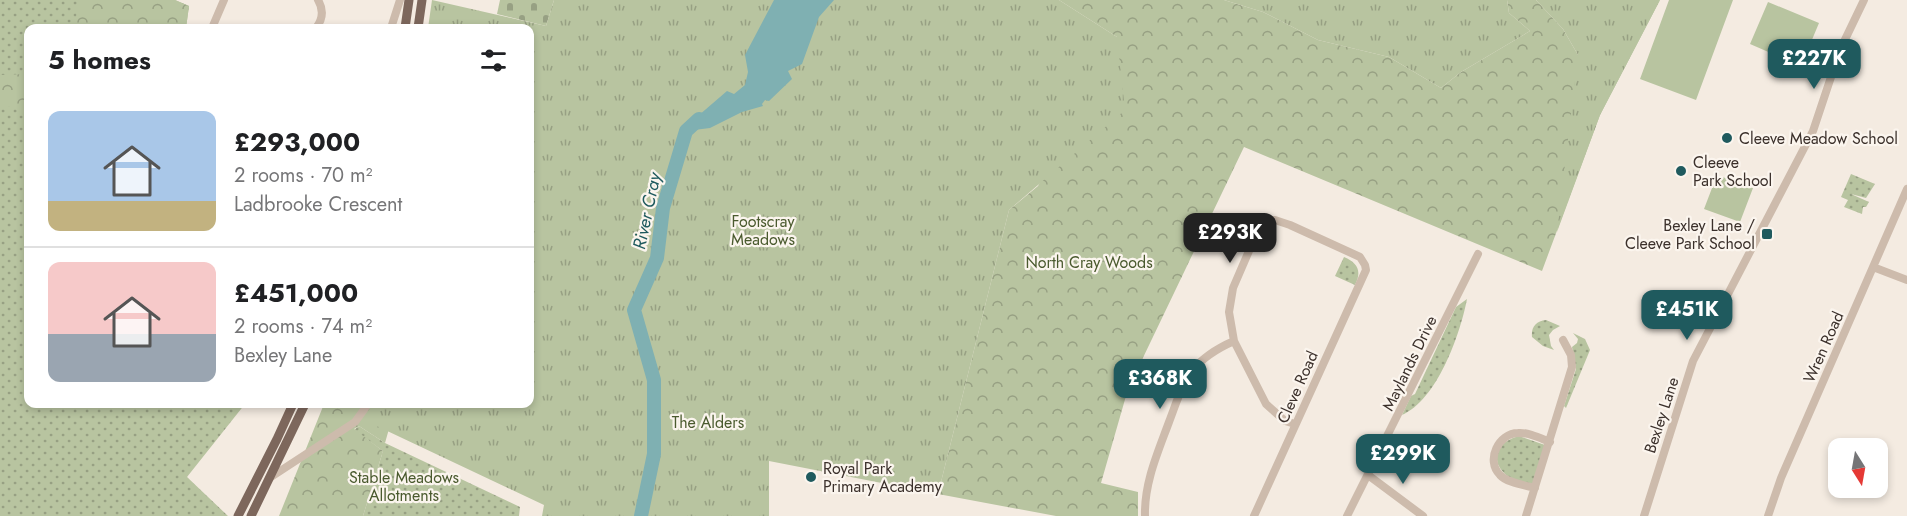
<!DOCTYPE html>
<html lang="en">
<head>
<meta charset="utf-8">
<style>
  :root { --surface:#fff; --page:#f2f2f2; --text:#202124; --muted:#757577; --line:#e0e0e0; --accent:#1f5a5e }
  body { margin:0; font-family:Jost,sans-serif; background:var(--page); color:var(--text); height:100vh; display:flex; flex-direction:column; font-size:22px; white-space:nowrap }
  * { box-sizing:border-box; margin:0 }
  p { font-size:20px; color:var(--muted) }
  .icon { flex:none; width:33px; height:33px; fill:none; stroke:currentColor; stroke-width:2; stroke-linecap:round; stroke-linejoin:round }
  .map { position:relative; flex:1; overflow:hidden }
  .panel { position:absolute; left:24px; top:24px; width:510px; height:384px; display:flex; flex-direction:column; background:var(--surface); border-radius:12px; box-shadow:0 3px 9px #0003 }
  .panel>* { flex:none }
  .needle { width:39px; rotate:169deg }
  .buttons { position:absolute; left:1828px; top:438px; display:grid; gap:12px }
  .buttons a { display:grid; place-items:center; width:60px; height:60px; border-radius:12px; background:var(--surface); box-shadow:0 3px 9px #0003; font-size:30px }
  .price { position:absolute; translate:-50% -51px; padding:0 14px; border-radius:12px; background:var(--accent); color:#fff; font-size:20px; line-height:39px; filter:drop-shadow(0 2px 3px #0008) }
  .price::after { content:''; position:absolute; left:50%; top:36px; width:18px; height:14px; margin-left:-9px; background:inherit; clip-path:polygon(0 0,100% 0,50% 100%) }
  .price.current { background:#222; color:#fff }
  ul { padding:0; list-style:none }
  li { display:flex; align-items:center; gap:18px; height:150px; padding:0 24px }
  li+li { border-top:2px solid var(--line) }
  li span { display:grid; place-items:center; flex:none; width:168px; height:120px; border-radius:12px; color:#555 }
  li>.icon { margin-inline-start:auto }
  span .icon { width:72px; height:72px; fill:#fffc; stroke-width:1 }
  li b { font-size:26px }
  h2 { display:flex; justify-content:space-between; align-items:center; height:72px; padding:0 24px; font-size:26px }
  .map>svg:first-child { display:block }
  .grass { fill:url(#grass-dots) }
  .forest { fill:url(#forest-crowns) }
  .cemetery { fill:url(#cemetery-stones) }
  .park { fill:url(#park-tufts) }
  .pitch { fill:#b8c4a0 }
  .water { fill:#7fb0b2 }
  .lines { fill:none; stroke-linecap:round; stroke-linejoin:round }
  .river { stroke:#7fb0b2; stroke-width:14 }
  .minor { stroke:#cdbbac; stroke-width:8 }
  .major { stroke:#7d675c; stroke-width:9 }
  .poi-dot { fill:#1f5a5e; stroke:#fbf5ee; stroke-width:2 }
  .labels { text-anchor:middle; stroke-width:4.5; stroke-linejoin:round; paint-order:stroke }
  .poi-label { font-size:16px; fill:#3b302b; stroke:#fbf5ee; text-anchor:start }
  .park-label { font-size:16px; fill:#4a5a2e; stroke:#fbf5ee }
  .street-label { font-size:16px; fill:#3b302b; stroke:#fbf5ee }
  .water-label { font-size:18px; font-style:italic; fill:#1f5a5e; stroke:#fbf5ee }
</style>
</head>
<body>
<div class="map">
<svg width="1907" height="516" viewBox="0 0 1907 516">
  <defs>
    <pattern id="grass-dots" width="8" height="8" patternUnits="userSpaceOnUse" patternTransform="scale(1.5)"><rect width="8" height="8" fill="#b8c4a0"/><path d="M2 2h.1M6 6h.1" fill="none" stroke="#97a083" stroke-width="1.8" stroke-linecap="round"/></pattern>
    <pattern id="forest-crowns" width="20" height="18" patternUnits="userSpaceOnUse" patternTransform="scale(1.5)"><rect width="20" height="18" fill="#b8c4a0"/><path d="M2 6a3 3 0 1 1 6 0M12 15a3 3 0 1 1 6 0" fill="none" stroke="#97a083"/></pattern>
    <pattern id="cemetery-stones" width="16" height="16" patternUnits="userSpaceOnUse" patternTransform="scale(1.5)"><rect width="16" height="16" fill="#b8c4a0"/><path d="M2 7V4a2 2 0 0 1 4 0v3zM10 15v-3a2 2 0 0 1 4 0v3z" fill="#97a083"/></pattern>
    <pattern id="park-tufts" width="24" height="20" patternUnits="userSpaceOnUse" patternTransform="scale(1.5)"><rect width="24" height="20" fill="#b8c4a0"/><path d="M3 7l-1-3M5 7V3M7 7l1-3M15 17l-1-3M17 17v-4M19 17l1-3" fill="none" stroke="#97a083"/></pattern>
  </defs>
  <rect width="100%" height="100%" fill="#f4ebe1"/>
  <path class="grass" d="M0,0H175L189,6L186,28H28V404H245L187,477L228,516H0Z
    M1851,174L1875,184L1866,198L1851,194L1869,202L1866,207H1863L1862,214L1844,207L1848,200L1841,197Z
    M1344,257C1358,263 1362,271 1355,285L1335,276Z
    M1467,299C1460,335 1437,400 1402,415L1411,396L1415,394L1456,307Z
    M1546,320L1560,326L1553,330L1549,335L1551,346L1554,350L1543,346L1532,337C1531,327 1536,321 1546,320Z
    M1573,333L1585,339L1590,350L1566,408L1564,406L1576,369L1572,347L1577,343L1578,339Z
    M359,426L385,443L520,507L519,516H363L383,451L354,430Z
    M1519,436L1545,445L1535,483C1500,487 1478,447 1519,436Z"/>
  <path class="forest" d="M77,0H175L189,6L186,28H76Z
    M1059,0H1224L1263,12L1318,40L1389,57L1441,88L1461,72L1530,31L1509,13L1507,0H1536L1563,29L1578,55L1660,0L1600,115L1542,271L1244,147L1128,389L1101,483L1138,492V516H1056L938,494L1009,210L1038,186L1117,37Z
    M28,74V108L0,106V75Z
    M324,404H396L385,443L359,426L354,429L383,451L363,516H279Z"/>
  <path class="cemetery" d="M500,0H554L546,26L497,14Z"/>
  <path class="park" d="M432,0L546,26L554,0H1059L1117,37L1125,110L1009,210L938,494L769,461V516H542L544,505L364,420L372,404H530V28H428Z
    M1224,0H1507L1509,13L1530,31L1461,72L1441,88L1389,57L1318,40L1263,12Z
    M1536,0H1660L1600,115L1557,232L1578,55L1563,29Z"/>
  <path class="pitch" d="M1669,0H1733L1696,100L1640,79Z
    M1768,2L1819,23L1801,66L1750,44Z
    M1717,175L1753,188L1740,222L1704,209Z"/>
  <path class="water" d="M774,0H834L819,17L802,64L788,71L792,79L769,101L765,100L762,104L763,106L742,112L710,128L686,131L691,122L727,91L734,94L745,85L748,72L745,55Z"/>
  <g class="lines">
    <path class="river" d="M641,516L654,454V380L634,310L657,258L663,208L686,131L699,119"/>
    <path class="minor" d="M212,28L224,0
      M316,28C323,19 324,10 318,0
      M391,28L400,0
      M1873,267L1907,280
      M1368,475L1423,516
      M271,477L355,422L368,404
      M1535,488C1525,485 1507,483 1500,475C1485,460 1499,433 1518,433C1528,432 1540,438 1550,442
      M1145,516C1144,483 1158,452 1169,422C1176,404 1181,386 1192,371C1203,357 1218,348 1234,341
      M1254,516L1366,270L1365,265L1360,257L1290,225L1275,220L1269,221L1258,230L1233,288L1229,312L1234,341L1266,404L1285,421L1295,424
      M1347,516L1478,254
      M1526,516L1572,367L1571,355L1563,340
      M1644,516L1693,361L1813,131L1840,50L1864,0
      M1768,516L1781,478L1907,189"/>
    <path class="major" d="M405,28L409,0
      M418,28L422,0
      M238,516L277,439L293,404
      M251,516L305,404"/>
  </g>
  <g class="poi-dot">
    <circle cx="1727" cy="138" r="6"/>
    <circle cx="1681" cy="171" r="6"/>
    <rect x="1761" y="228" width="12" height="12" rx="3"/>
    <circle cx="811" cy="477" r="6"/>
  </g>
  <g class="labels">
    <g class="poi-label">
      <text x="1739" y="144">Cleeve Meadow School</text>
      <text x="1693" y="168">Cleeve<tspan x="1693" dy="18">Park School</tspan></text>
      <text x="1755" y="231" text-anchor="end">Bexley Lane /<tspan x="1755" dy="18">Cleeve Park School</tspan></text>
      <text x="823" y="474">Royal Park<tspan x="823" dy="18">Primary Academy</tspan></text>
    </g>
    <g class="park-label">
      <text x="763" y="227">Footscray<tspan x="763" dy="18">Meadows</tspan></text>
      <text x="1089" y="268">North Cray Woods</text>
      <text x="708" y="428">The Alders</text>
      <text x="404" y="483">Stable Meadows<tspan x="404" dy="18">Allotments</tspan></text>
    </g>
    <g class="street-label">
      <text transform="translate(1823 347) rotate(-66)" y="6">Wren Road</text>
      <text transform="translate(1409 363) rotate(-64)" y="6">Maylands Drive</text>
      <text transform="translate(1297 387) rotate(-66)" y="6">Cleve Road</text>
      <text transform="translate(1661 415) rotate(-72)" y="6">Bexley Lane</text>
    </g>
    <g class="water-label">
      <text transform="translate(647 211) rotate(-78)" y="6">River Cray</text>
    </g>
  </g>
</svg>
<div class="buttons">
<a><svg class="needle" viewBox="-14 -14 28 28"><path d="M0-13l5 13h-10z" fill="#e53935"/><path d="M0 13l5-13h-10z" fill="#757577"/></svg></a>
</div>
<b class="price" style="left:1814px;top:90px">£227K</b>
<b class="price current" style="left:1230px;top:264px">£293K</b>
<b class="price" style="left:1687px;top:341px">£451K</b>
<b class="price" style="left:1160px;top:410px">£368K</b>
<b class="price" style="left:1403px;top:485px">£299K</b>
<section class="panel">
<h2>5 homes<svg class="icon" aria-label="filters" viewBox="0 0 24 24"><path d="M4 7h16M4 17h16"/><circle cx="9" cy="7" r="2"/><circle cx="15" cy="17" r="2"/></svg></h2>
<ul>
<li><span style="background:linear-gradient(#a9c7e8 75%,#c2b280 0)"><svg class="icon" aria-label="home" viewBox="0 0 24 24"><path d="M3 11l9-7 9 7M6 9v11h12V9"/></svg></span><div><b>£293,000</b><p>2 rooms · 70 m²</p><p>Ladbrooke Crescent</p></div></li>
<li><span style="background:linear-gradient(#f6c9c9 60%,#9aa5b1 0)"><svg class="icon" aria-label="home" viewBox="0 0 24 24"><path d="M3 11l9-7 9 7M6 9v11h12V9"/></svg></span><div><b>£451,000</b><p>2 rooms · 74 m²</p><p>Bexley Lane</p></div></li>
</ul>
</section>
</div>
</body>
</html>
